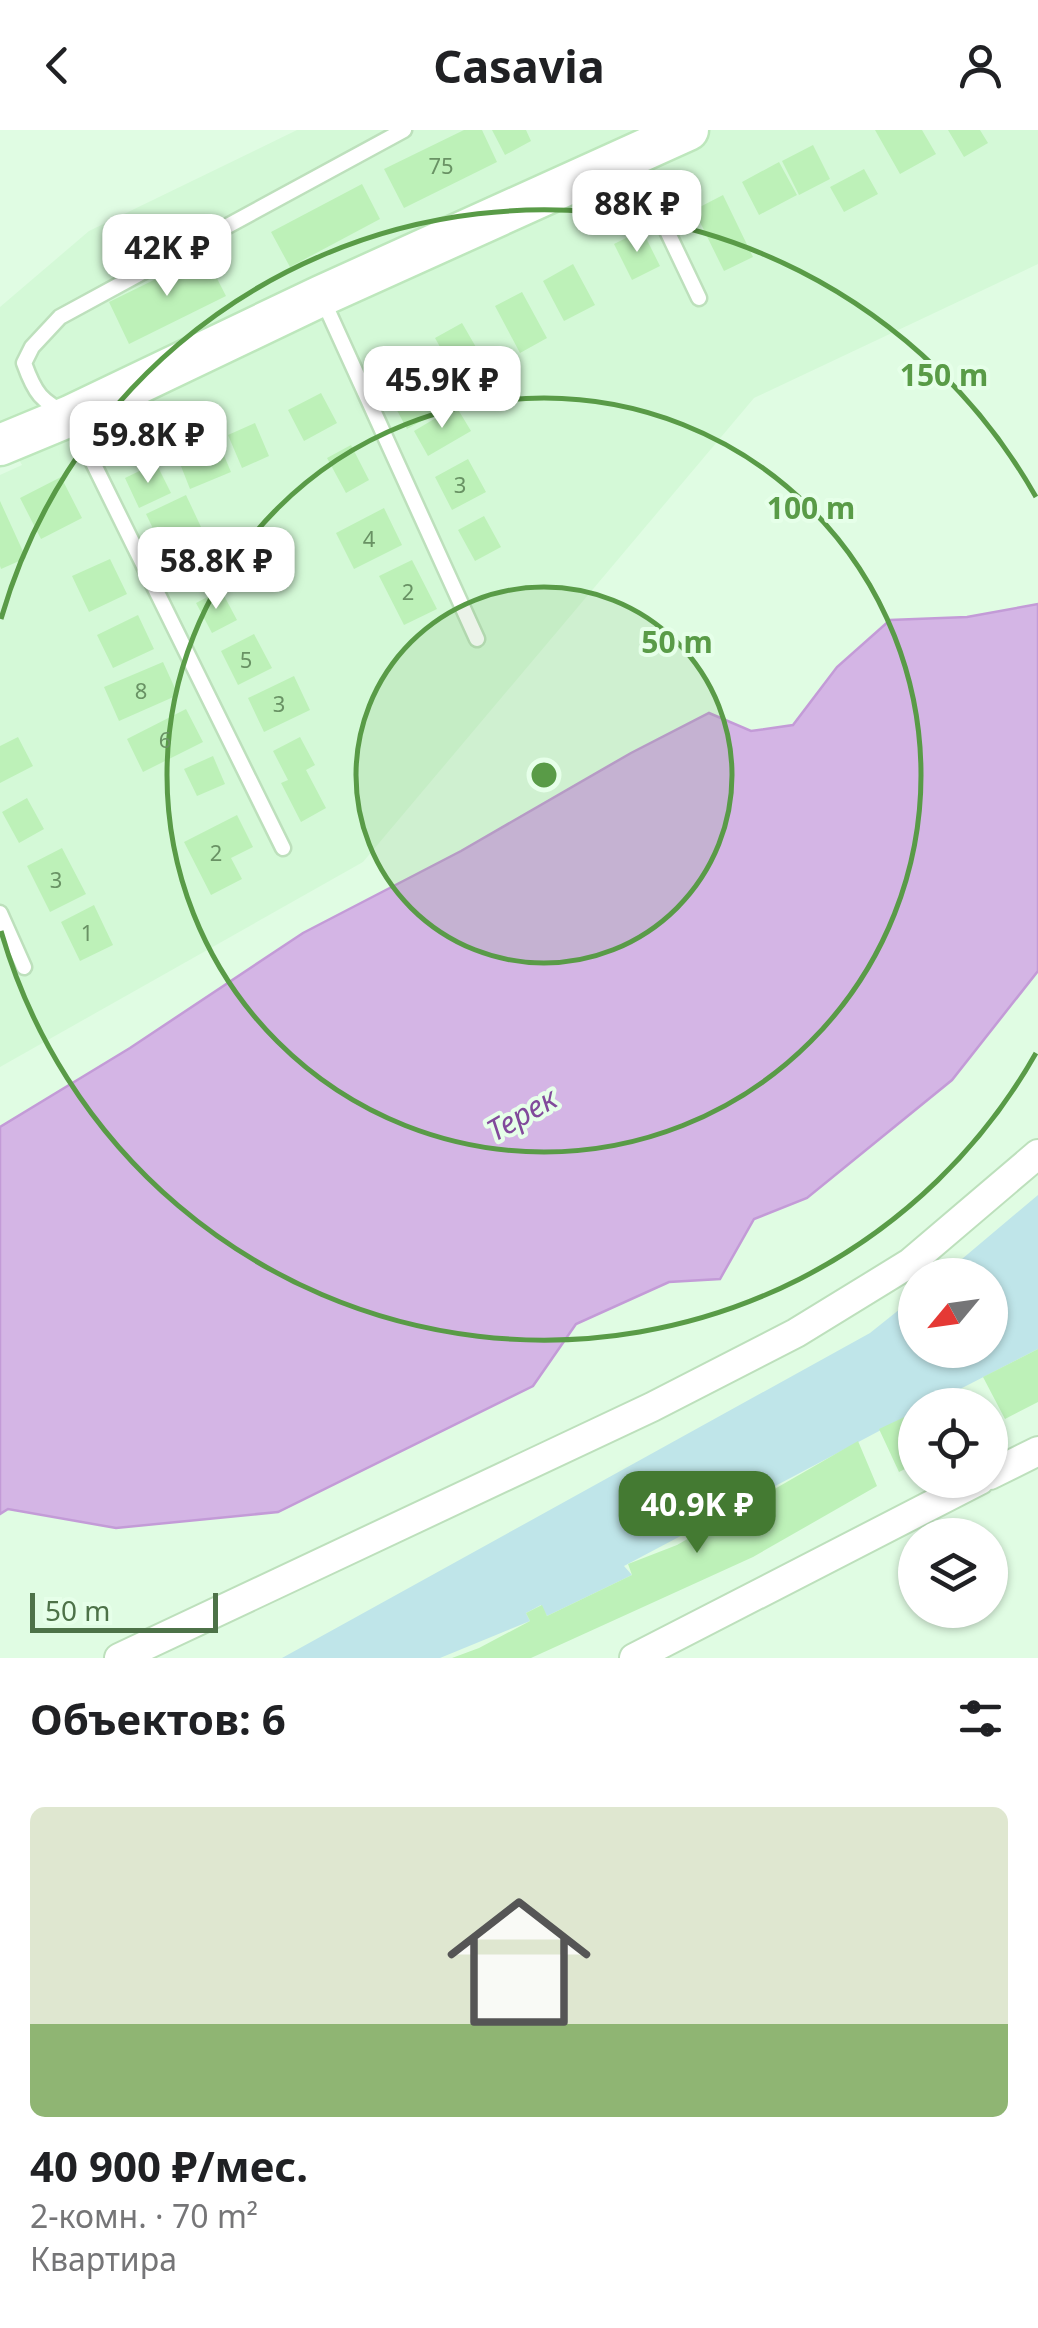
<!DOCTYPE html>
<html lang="ru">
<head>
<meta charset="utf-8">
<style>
  :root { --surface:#fff; --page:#f6f6f6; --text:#202124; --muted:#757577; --accent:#447a32 }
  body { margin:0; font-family:"Noto Sans",sans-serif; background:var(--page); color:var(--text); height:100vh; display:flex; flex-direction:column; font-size:38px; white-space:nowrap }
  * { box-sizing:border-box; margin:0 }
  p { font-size:32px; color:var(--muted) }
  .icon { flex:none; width:55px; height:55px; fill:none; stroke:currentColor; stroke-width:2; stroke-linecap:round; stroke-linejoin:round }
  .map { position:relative; height:1528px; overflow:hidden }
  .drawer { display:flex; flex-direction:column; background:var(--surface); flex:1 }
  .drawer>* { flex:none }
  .needle { width:65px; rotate:241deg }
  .buttons { position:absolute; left:898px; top:1128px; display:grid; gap:20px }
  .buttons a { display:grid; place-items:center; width:110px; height:110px; border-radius:50%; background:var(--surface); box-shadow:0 2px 8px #0004; font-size:50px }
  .scale { position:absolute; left:30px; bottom:25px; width:188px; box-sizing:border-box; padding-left:10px; border:5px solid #4d7248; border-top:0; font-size:28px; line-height:35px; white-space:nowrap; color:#4d7248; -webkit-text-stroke:8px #e6ffe9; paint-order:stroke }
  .price { position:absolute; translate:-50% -85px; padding:0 22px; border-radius:20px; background:#fff; color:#222; font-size:32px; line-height:65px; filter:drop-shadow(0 2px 5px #0008) }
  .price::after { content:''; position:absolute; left:50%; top:60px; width:30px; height:22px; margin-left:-15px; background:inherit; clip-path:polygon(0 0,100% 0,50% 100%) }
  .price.active { background:var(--accent); color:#fff }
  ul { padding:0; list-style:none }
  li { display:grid; align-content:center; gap:20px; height:530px; padding:0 30px }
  li span { display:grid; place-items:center; height:310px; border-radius:15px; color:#555 }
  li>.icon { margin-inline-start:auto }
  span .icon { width:180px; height:180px; fill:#fffc; stroke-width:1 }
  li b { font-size:42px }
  h2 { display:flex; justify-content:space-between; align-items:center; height:120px; padding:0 30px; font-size:42px }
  header { display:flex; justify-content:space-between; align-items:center; height:130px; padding:0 30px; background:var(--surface); font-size:45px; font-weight:700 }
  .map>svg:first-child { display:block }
  .residential { fill:#d4f9d7 }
  .green { fill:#bfe5e9 }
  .water { fill:#d4b5e5; stroke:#c39bd7; stroke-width:2.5 }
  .building { fill:#bdf1b8 }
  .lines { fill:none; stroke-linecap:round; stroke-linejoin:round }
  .lane-casing { stroke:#bde0bc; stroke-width:19 }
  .street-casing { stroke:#bde0bc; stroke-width:32 }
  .secondary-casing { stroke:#bde7bc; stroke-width:45 }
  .lane { stroke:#fff; stroke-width:14 }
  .street { stroke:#fff; stroke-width:28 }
  .secondary { stroke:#fff; stroke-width:40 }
  .ring { fill:none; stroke:#599b47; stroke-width:5 }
  .labels { text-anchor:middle; stroke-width:8; stroke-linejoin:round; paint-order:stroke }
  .number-label { font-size:22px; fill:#699264 }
  .water-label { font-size:30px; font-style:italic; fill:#814a9b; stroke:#e6ffe9 }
  .centre { fill:#599b47; stroke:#e6ffe9; stroke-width:5 }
  .ring-label { font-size:30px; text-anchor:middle; font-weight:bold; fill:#599b47; stroke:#e6ffe9; stroke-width:8; stroke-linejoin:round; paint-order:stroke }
</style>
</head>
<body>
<header><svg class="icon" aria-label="back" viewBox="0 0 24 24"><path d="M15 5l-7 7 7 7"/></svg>Casavia<svg class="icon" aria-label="person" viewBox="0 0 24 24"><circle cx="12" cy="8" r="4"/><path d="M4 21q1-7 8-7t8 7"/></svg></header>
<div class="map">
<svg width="1038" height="1528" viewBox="0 0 1038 1528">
  <rect width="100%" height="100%" fill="#e0fce3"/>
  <path class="residential" d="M297,0H1038V134L754,268L363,732L0,937V345L22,335L0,296V177L89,101Z"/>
  <path class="green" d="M1038,1065V1219L929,1275H915V1282L624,1436L632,1445L547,1486L541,1475L526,1483L530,1491L440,1528H282L870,1203L915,1167V1220H990V1145H943Z"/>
  <path class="water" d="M1038,474V841L952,950L807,1068L754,1089L720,1149L669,1152L576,1194L533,1256L278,1382L116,1398L8,1379L0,1384V997L130,918L303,803L461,721L631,623L709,583L751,601L793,595L837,537L890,490L967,487Z"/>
  <path class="building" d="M464,0H482L497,32L404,78L384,39Z
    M492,0H526L531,11L505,25Z
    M875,0H922L936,24L900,44Z
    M948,0H980L988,13L964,27Z
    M813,15L830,49L799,65L782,31Z
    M779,32L797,65L759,85L742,52Z
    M864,39L878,64L844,82L830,57Z
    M362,54L380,89L290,137L271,102Z
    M723,65L753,127L724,141L694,80Z
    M642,100L660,136L632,150L614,114Z
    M205,125L226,166L129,214L109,172Z
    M573,134L595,175L564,191L543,151Z
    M522,162L547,208L520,223L495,176Z
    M462,193L484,231L457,247L435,208Z
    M403,229L434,284L407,299L377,243Z
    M321,263L337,293L304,311L288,280Z
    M456,276L471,301L428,326L414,301Z
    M255,293L269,326L242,338L228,305Z
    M217,309L231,342L190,359L177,326Z
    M351,315L369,350L346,363L327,328Z
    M468,329L486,362L452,380L435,347Z
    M156,333L171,363L139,378L125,348Z
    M61,347L82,388L41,409L20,368Z
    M186,365L201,397L161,415L146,384Z
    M0,371L26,428L1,439L0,436Z
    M384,378L402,415L354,439L336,403Z
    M484,386L501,417L475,431L458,400Z
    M202,407L220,440L188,457L171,423Z
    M110,429L127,464L89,482L72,446Z
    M412,430L437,479L404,495L379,446Z
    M221,460L237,490L212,503L196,473Z
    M138,485L154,519L113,538L97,505Z
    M254,504L272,538L238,555L221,521Z
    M163,532L178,565L119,591L104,557Z
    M294,546L310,580L264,602L248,568Z
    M186,579L203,612L143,642L127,609Z
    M18,607L33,636L0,653V616Z
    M300,607L315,635L306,640L326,678L301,692L281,653L288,650L273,621Z
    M213,626L225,654L197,666L184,639Z
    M27,668L44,699L19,713L2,682Z
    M237,685L253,717L231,728L242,749L211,765L184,712Z
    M62,718L86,764L50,782L27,736Z
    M94,775L113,815L80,831L61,792Z
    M1038,1219V1272L1005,1289L983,1247Z
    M915,1282V1334L899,1342L879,1299Z
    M858,1311L877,1356L753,1427L531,1528H452L479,1518L530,1491L526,1483L542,1475L547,1486L632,1445L628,1434L677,1415Z"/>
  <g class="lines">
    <defs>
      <path id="lane" d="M628,32L658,82L699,168
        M322,168L477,509
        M283,718L70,286C41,271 35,264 24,233L32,217L60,187L404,0
        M0,783L24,837"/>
      <path id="street" d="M990,1345L1038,1321
        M119,1528L652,1277L796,1203L910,1133L1038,1024
        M634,1528L980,1350"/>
      <path id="secondary" d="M0,315L70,286L321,166L688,0"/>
    </defs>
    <use href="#lane" class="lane-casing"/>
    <use href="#street" class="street-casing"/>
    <use href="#secondary" class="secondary-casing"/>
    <use href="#lane" class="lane"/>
    <use href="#street" class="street"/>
    <use href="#secondary" class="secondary"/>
  </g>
  <circle cx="544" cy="645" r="188" fill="#599b47" fill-opacity=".12"/>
  <g class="ring">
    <circle cx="544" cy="645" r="188"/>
    <circle cx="544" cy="645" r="377"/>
    <path d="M1036 923A565 565 0 0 1 1 801M1 489A565 565 0 0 1 1036 367"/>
  </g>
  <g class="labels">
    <g class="number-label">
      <text x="441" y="44">75</text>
      <text x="460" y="363">3</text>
      <text x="369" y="417">4</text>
      <text x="408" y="470">2</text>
      <text x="246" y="538">5</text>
      <text x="141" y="569">8</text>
      <text x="279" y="582">3</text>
      <text x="165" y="618">6</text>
      <text x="216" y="731">2</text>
      <text x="56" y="758">3</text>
      <text x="87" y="811">1</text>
    </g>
    <g class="water-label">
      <text transform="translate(522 985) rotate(-30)" y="10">Терек</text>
    </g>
  </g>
  <circle cx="544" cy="645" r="15" class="centre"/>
  <g class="ring-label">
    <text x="944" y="256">150 m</text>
    <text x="811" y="389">100 m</text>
    <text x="677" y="523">50 m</text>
  </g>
</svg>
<div class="buttons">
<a><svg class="needle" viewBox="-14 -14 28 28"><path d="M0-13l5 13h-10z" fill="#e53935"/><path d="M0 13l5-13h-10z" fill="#757577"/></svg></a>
<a><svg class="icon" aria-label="locate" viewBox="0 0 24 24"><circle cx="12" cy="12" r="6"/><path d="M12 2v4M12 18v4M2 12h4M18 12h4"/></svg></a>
<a><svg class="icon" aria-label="layers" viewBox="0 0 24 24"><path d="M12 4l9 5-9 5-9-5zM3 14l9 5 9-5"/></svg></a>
</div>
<div class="scale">50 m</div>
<b class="price" style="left:637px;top:125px">88K ₽</b>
<b class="price" style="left:167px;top:169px">42K ₽</b>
<b class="price" style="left:442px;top:301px">45.9K ₽</b>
<b class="price" style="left:148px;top:356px">59.8K ₽</b>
<b class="price" style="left:216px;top:482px">58.8K ₽</b>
<b class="price active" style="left:697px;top:1426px">40.9K ₽</b>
</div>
<section class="drawer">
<h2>Объектов: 6<svg class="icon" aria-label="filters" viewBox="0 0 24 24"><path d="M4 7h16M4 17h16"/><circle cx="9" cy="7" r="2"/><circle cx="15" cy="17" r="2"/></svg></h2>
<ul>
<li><span style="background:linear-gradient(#dfe7d0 70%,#8fb573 0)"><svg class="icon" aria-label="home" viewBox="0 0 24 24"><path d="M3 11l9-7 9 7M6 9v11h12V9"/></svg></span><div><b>40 900 ₽/мес.</b><p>2-комн. · 70 m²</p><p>Квартира</p></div></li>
</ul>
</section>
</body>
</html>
